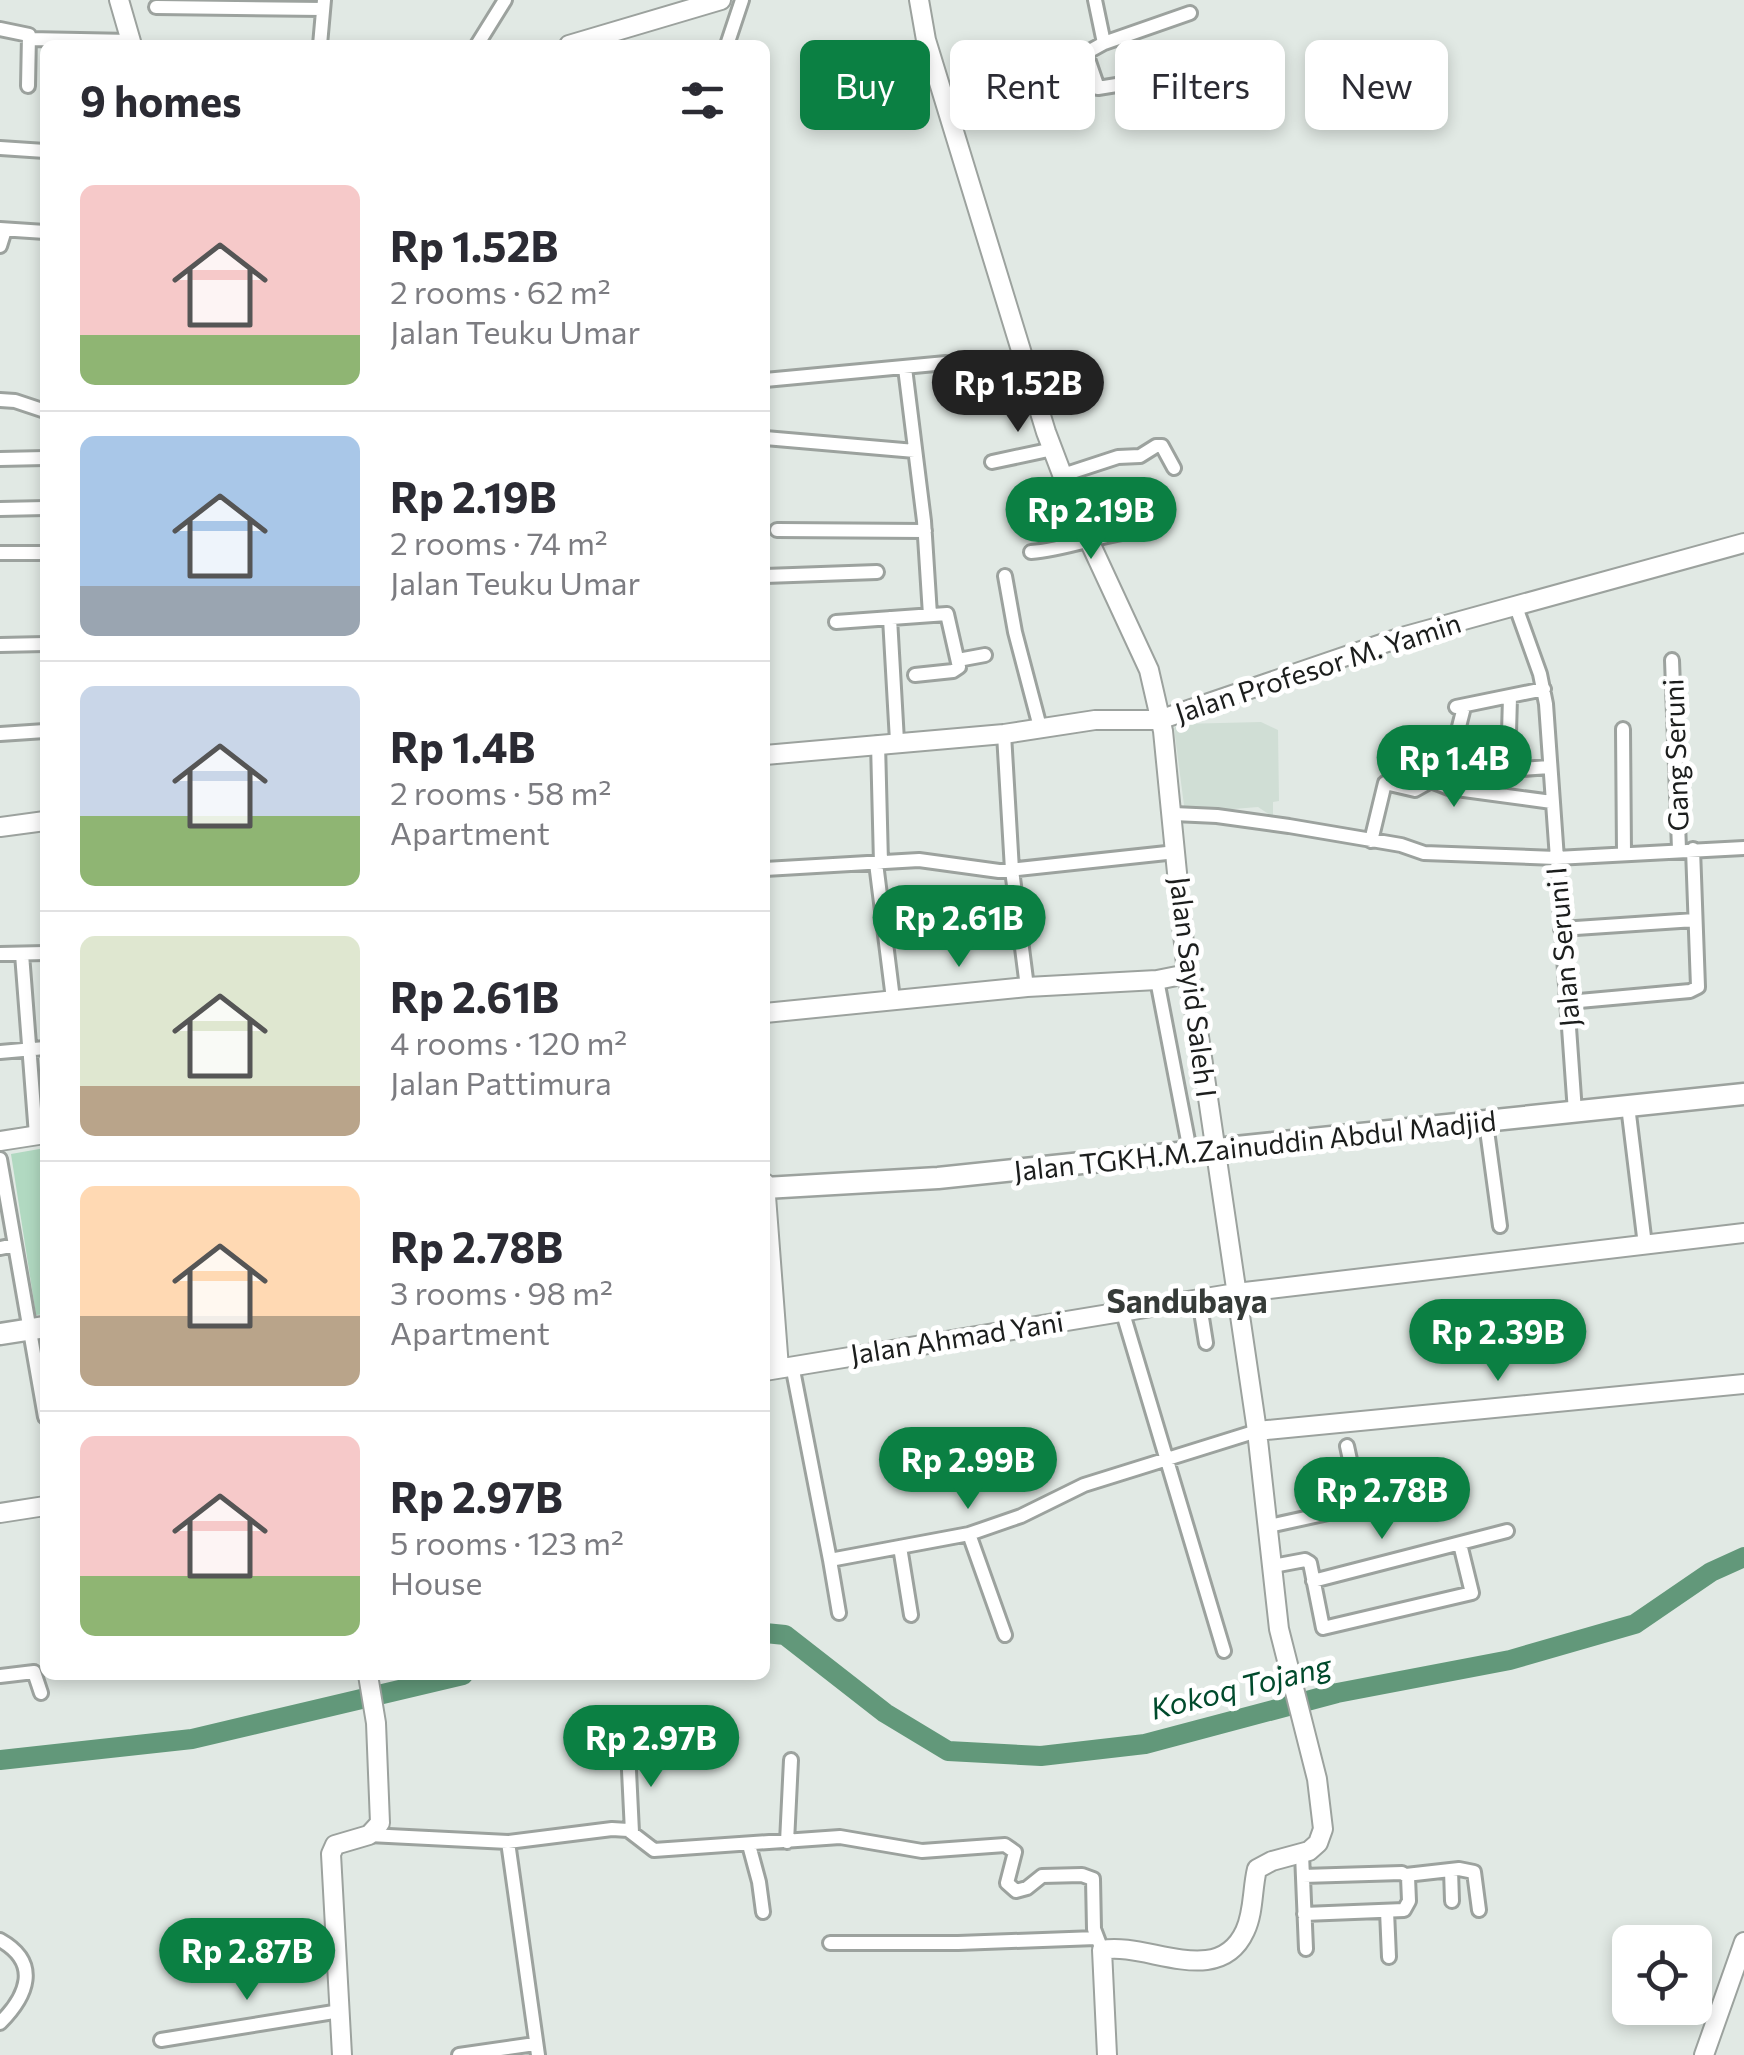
<!DOCTYPE html>
<html lang="en">
<head>
<meta charset="utf-8">
<style>
  :root { --surface:#fff; --page:#f2f2f3; --text:#2b2b33; --muted:#7c7c81; --line:#e1e1e2; --accent:#0b8043 }
  body { margin:0; font-family:Commissioner,sans-serif; background:var(--page); color:var(--text); height:100vh; display:flex; flex-direction:column; font-size:38px; white-space:nowrap }
  * { box-sizing:border-box; margin:0 }
  p { font-size:32px; color:var(--muted) }
  .icon { flex:none; width:55px; height:55px; fill:none; stroke:currentColor; stroke-width:2; stroke-linecap:round; stroke-linejoin:round }
  .map { position:relative; flex:1; overflow:hidden }
  .drawer { position:absolute; left:40px; top:40px; width:730px; height:1640px; display:flex; flex-direction:column; background:var(--surface); border-radius:15px; box-shadow:0 5px 15px #0003 }
  .drawer>* { flex:none }
  .top-card { position:absolute; left:800px; top:40px; width:792px; height:90px; display:flex; gap:20px }
  .tools { position:absolute; left:1612px; top:1925px; display:grid; gap:20px }
  .tools a { display:grid; place-items:center; width:100px; height:100px; border-radius:15px; background:var(--surface); box-shadow:0 5px 15px #0003; font-size:50px }
  .price { position:absolute; translate:-50% -85px; padding:0 22px; border-radius:35px; background:var(--accent); color:#fff; font-size:32px; line-height:65px; filter:drop-shadow(0 2px 5px #0008) }
  .price::after { content:''; position:absolute; left:50%; top:60px; width:30px; height:22px; margin-left:-15px; background:inherit; clip-path:polygon(0 0,100% 0,50% 100%) }
  .price.selected { background:#222; color:#fff }
  ul { padding:0; list-style:none }
  li { display:flex; align-items:center; gap:30px; height:250px; padding:0 40px }
  li+li { border-top:2px solid var(--line) }
  li span { display:grid; place-items:center; flex:none; width:280px; height:200px; border-radius:15px; color:#555 }
  li>.icon { margin-inline-start:auto }
  span .icon { width:120px; height:120px; fill:#fffc; stroke-width:1 }
  li b { font-size:42px }
  h2 { display:flex; justify-content:space-between; align-items:center; height:120px; padding:0 40px; font-size:42px }
  .tag { padding:0 35px; border-radius:15px; background:var(--surface); box-shadow:0 5px 15px #0003; font-size:35px; line-height:90px }
  .tag.selected { background:var(--accent); color:#fff }
  .map>svg:first-child { display:block }
  .built { fill:#d0ded5 }
  .green { fill:#b1d9c1 }
  .lines { fill:none; stroke-linecap:round; stroke-linejoin:round }
  .river { stroke:#62987a; stroke-width:20 }
  .street-casing { stroke:#9ca29e; stroke-width:18 }
  .secondary-casing { stroke:#9ca29e; stroke-width:22 }
  .primary-casing { stroke:#9ca29e; stroke-width:25 }
  .street { stroke:#fff; stroke-width:12 }
  .secondary { stroke:#fff; stroke-width:18 }
  .primary { stroke:#fff; stroke-width:20 }
  .labels { text-anchor:middle; stroke-width:10; stroke-linejoin:round; paint-order:stroke }
  .street-label { font-size:28px; fill:#1c1e1d; stroke:#fff }
  .water-label { font-size:30px; font-style:italic; fill:#004a2c; stroke:#fff }
  .quarter-label { font-size:32px; font-weight:bold; fill:#363b38; stroke:#fff }
</style>
</head>
<body>
<div class="map">
<svg width="1744" height="2055" viewBox="0 0 1744 2055">
  <rect width="100%" height="100%" fill="#e1e9e4"/>
  <path class="built" d="M1261,722L1278,730L1279,801L1273,802V817L1258,807L1185,813L1174,728L1179,724Z"/>
  <path class="green" d="M45,1148V1314L36,1315L11,1154Z"/>
  <g class="lines">
    <path class="river" d="M765,1633L785,1635L885,1713L948,1751L1041,1756L1145,1744L1337,1693L1510,1660L1635,1624L1711,1572L1744,1557
      M0,1760L192,1739L463,1675"/>
    <defs>
      <path id="street" d="M1095,0L1104,43
        M156,7L323,9
        M0,29L29,35L28,86
        M29,39L131,41
        M320,45L324,0
        M477,45L505,0
        M727,45L742,0
        M1129,83L1098,88L1086,53L1104,43L1190,13
        M0,148L45,151
        M0,229L45,232
        M0,246L5,230
        M905,368L924,521L930,615
        M765,380L946,363
        M0,400L15,401L45,411
        M765,438L915,451
        M0,459L45,458
        M992,462L1053,449
        M1063,475L1118,457L1140,456L1156,446H1162L1174,468
        M0,509L45,508
        M777,530L925,531
        M1031,552C1071,549 1108,531 1149,530
        M0,553H45
        M765,576L877,572
        M1005,576L1015,632L1040,727
        M1516,607L1540,674L1546,704L1575,1112
        M890,618L897,741
        M836,622L947,614L959,667L953,671L915,675
        M0,645L45,644
        M958,660L985,655
        M1672,660L1679,849
        M1510,697L1508,770L1550,767
        M1456,707L1544,689
        M1623,729L1624,853
        M0,734L45,731
        M1004,734L1012,870L1027,987
        M878,743L881,863
        M1444,786L1464,707
        M1174,814L1217,816L1289,826L1401,845L1424,853L1556,858L1744,848
        M1371,841L1385,783L1415,790L1431,781L1449,788L1552,802
        M876,863L893,999
        M765,869L919,860L999,871L1176,852
        M1561,929L1695,920
        M0,954L45,953
        M22,954L36,1135
        M1157,980L1190,1151
        M1568,1002L1690,991L1698,987L1693,849
        M0,1052L45,1048
        M1628,1106L1645,1245
        M1486,1123L1500,1226
        M0,1159L45,1417
        M0,1248L15,1245
        M1199,1299L1206,1343
        M1122,1310L1224,1651
        M792,1365L830,1560L969,1534L1021,1516L1084,1485L1257,1431
        M1347,1446L1360,1506
        M1269,1526L1419,1493
        M969,1534L1005,1635
        M900,1547L911,1615
        M830,1560L839,1613
        M1273,1566L1305,1560L1310,1563L1323,1628L1472,1593L1460,1544
        M1313,1581L1507,1531
        M0,1676L34,1672L41,1693
        M628,1750L632,1832
        M369,1835L508,1842L612,1829L628,1830L654,1850L840,1837L922,1851L1005,1845L1015,1852L1007,1883L1016,1891L1027,1888L1042,1876L1082,1875L1093,1879L1094,1929L1102,1950
        M508,1842L538,2055
        M787,1842L791,1760
        M749,1845L759,1882L763,1912
        M1302,1854L1306,1949
        M1451,1870L1452,1901
        M1406,1875L1459,1869L1474,1872L1479,1910
        M1303,1876L1402,1873L1408,1877L1409,1901L1404,1910L1304,1914
        M1387,1911L1389,1957
        M0,1940C41,1963 27,1996 0,2023
        M830,1943H958L1096,1938
        M161,2040L340,2011
        M459,2055L535,2044"/>
      <path id="secondary" d="M119,0L132,45
        M919,0L926,40L1046,432L1079,519L1149,670L1163,731L1187,974L1198,1030L1257,1431L1279,1629L1317,1779L1323,1829L1318,1843L1309,1851L1272,1861L1257,1869C1252,1889 1254,1912 1245,1931C1218,1990 1146,1941 1102,1950L1107,2055
        M569,45L721,0
        M765,755L1004,734L1095,720H1159L1402,637L1744,543
        M0,827L45,821
        M765,1013L1027,987L1157,980L1187,974
        M0,1141L45,1134
        M765,1183L779,1368
        M765,1371L1236,1293L1744,1233
        M1257,1431L1744,1384
        M0,1513L45,1506
        M342,2055L331,1854L335,1845L369,1835L380,1823L376,1723L368,1675
        M1704,2055L1744,1942"/>
      <path id="primary" d="M765,1188L938,1178L1744,1094
        M0,1334L45,1327"/>
    </defs>
    <use href="#street" class="street-casing"/>
    <use href="#secondary" class="secondary-casing"/>
    <use href="#primary" class="primary-casing"/>
    <use href="#street" class="street"/>
    <use href="#secondary" class="secondary"/>
    <use href="#primary" class="primary"/>
  </g>
  <g class="labels">
    <g class="street-label">
      <text transform="translate(1318 668) rotate(-18)" y="10">Jalan Profesor M. Yamin</text>
      <text transform="translate(1676 755) rotate(-92)" y="10">Gang Seruni</text>
      <text transform="translate(1563 947) rotate(-95)" y="10">Jalan Seruni I</text>
      <text transform="translate(1193 987) rotate(83)" y="10">Jalan Sayid Saleh I</text>
      <text transform="translate(1255 1146) rotate(-6)" y="10">Jalan TGKH.M.Zainuddin Abdul Madjid</text>
      <text transform="translate(957 1338) rotate(-9)" y="10">Jalan Ahmad Yani</text>
    </g>
    <g class="water-label">
      <text transform="translate(1241 1688) rotate(-14)" y="10">Kokoq Tojang</text>
    </g>
    <g class="quarter-label">
      <text x="1187" y="1313">Sandubaya</text>
    </g>
  </g>
</svg>
<div class="tools">
<a><svg class="icon" aria-label="locate" viewBox="0 0 24 24"><circle cx="12" cy="12" r="6"/><path d="M12 2v4M12 18v4M2 12h4M18 12h4"/></svg></a>
</div>
<b class="price selected" style="left:1018px;top:435px">Rp 1.52B</b>
<b class="price" style="left:1091px;top:562px">Rp 2.19B</b>
<b class="price" style="left:1454px;top:810px">Rp 1.4B</b>
<b class="price" style="left:959px;top:970px">Rp 2.61B</b>
<b class="price" style="left:1498px;top:1384px">Rp 2.39B</b>
<b class="price" style="left:968px;top:1512px">Rp 2.99B</b>
<b class="price" style="left:1382px;top:1542px">Rp 2.78B</b>
<b class="price" style="left:651px;top:1790px">Rp 2.97B</b>
<b class="price" style="left:247px;top:2003px">Rp 2.87B</b>
<div class="top-card">
<a class="tag selected">Buy</a>
<a class="tag">Rent</a>
<a class="tag">Filters</a>
<a class="tag">New</a>
</div>
<section class="drawer">
<h2>9 homes<svg class="icon" aria-label="filters" viewBox="0 0 24 24"><path d="M4 7h16M4 17h16"/><circle cx="9" cy="7" r="2"/><circle cx="15" cy="17" r="2"/></svg></h2>
<ul>
<li><span style="background:linear-gradient(#f6c9c9 75%,#8fb573 0)"><svg class="icon" aria-label="home" viewBox="0 0 24 24"><path d="M3 11l9-7 9 7M6 9v11h12V9"/></svg></span><div><b>Rp 1.52B</b><p>2 rooms · 62 m²</p><p>Jalan Teuku Umar</p></div></li>
<li><span style="background:linear-gradient(#a9c7e8 75%,#9aa5b1 0)"><svg class="icon" aria-label="home" viewBox="0 0 24 24"><path d="M3 11l9-7 9 7M6 9v11h12V9"/></svg></span><div><b>Rp 2.19B</b><p>2 rooms · 74 m²</p><p>Jalan Teuku Umar</p></div></li>
<li><span style="background:linear-gradient(#c9d6e8 65%,#8fb573 0)"><svg class="icon" aria-label="home" viewBox="0 0 24 24"><path d="M3 11l9-7 9 7M6 9v11h12V9"/></svg></span><div><b>Rp 1.4B</b><p>2 rooms · 58 m²</p><p>Apartment</p></div></li>
<li><span style="background:linear-gradient(#dfe7d0 75%,#b9a48a 0)"><svg class="icon" aria-label="home" viewBox="0 0 24 24"><path d="M3 11l9-7 9 7M6 9v11h12V9"/></svg></span><div><b>Rp 2.61B</b><p>4 rooms · 120 m²</p><p>Jalan Pattimura</p></div></li>
<li><span style="background:linear-gradient(#ffd9b3 65%,#b9a48a 0)"><svg class="icon" aria-label="home" viewBox="0 0 24 24"><path d="M3 11l9-7 9 7M6 9v11h12V9"/></svg></span><div><b>Rp 2.78B</b><p>3 rooms · 98 m²</p><p>Apartment</p></div></li>
<li><span style="background:linear-gradient(#f6c9c9 70%,#8fb573 0)"><svg class="icon" aria-label="home" viewBox="0 0 24 24"><path d="M3 11l9-7 9 7M6 9v11h12V9"/></svg></span><div><b>Rp 2.97B</b><p>5 rooms · 123 m²</p><p>House</p></div></li>
</ul>
</section>
</div>
</body>
</html>
